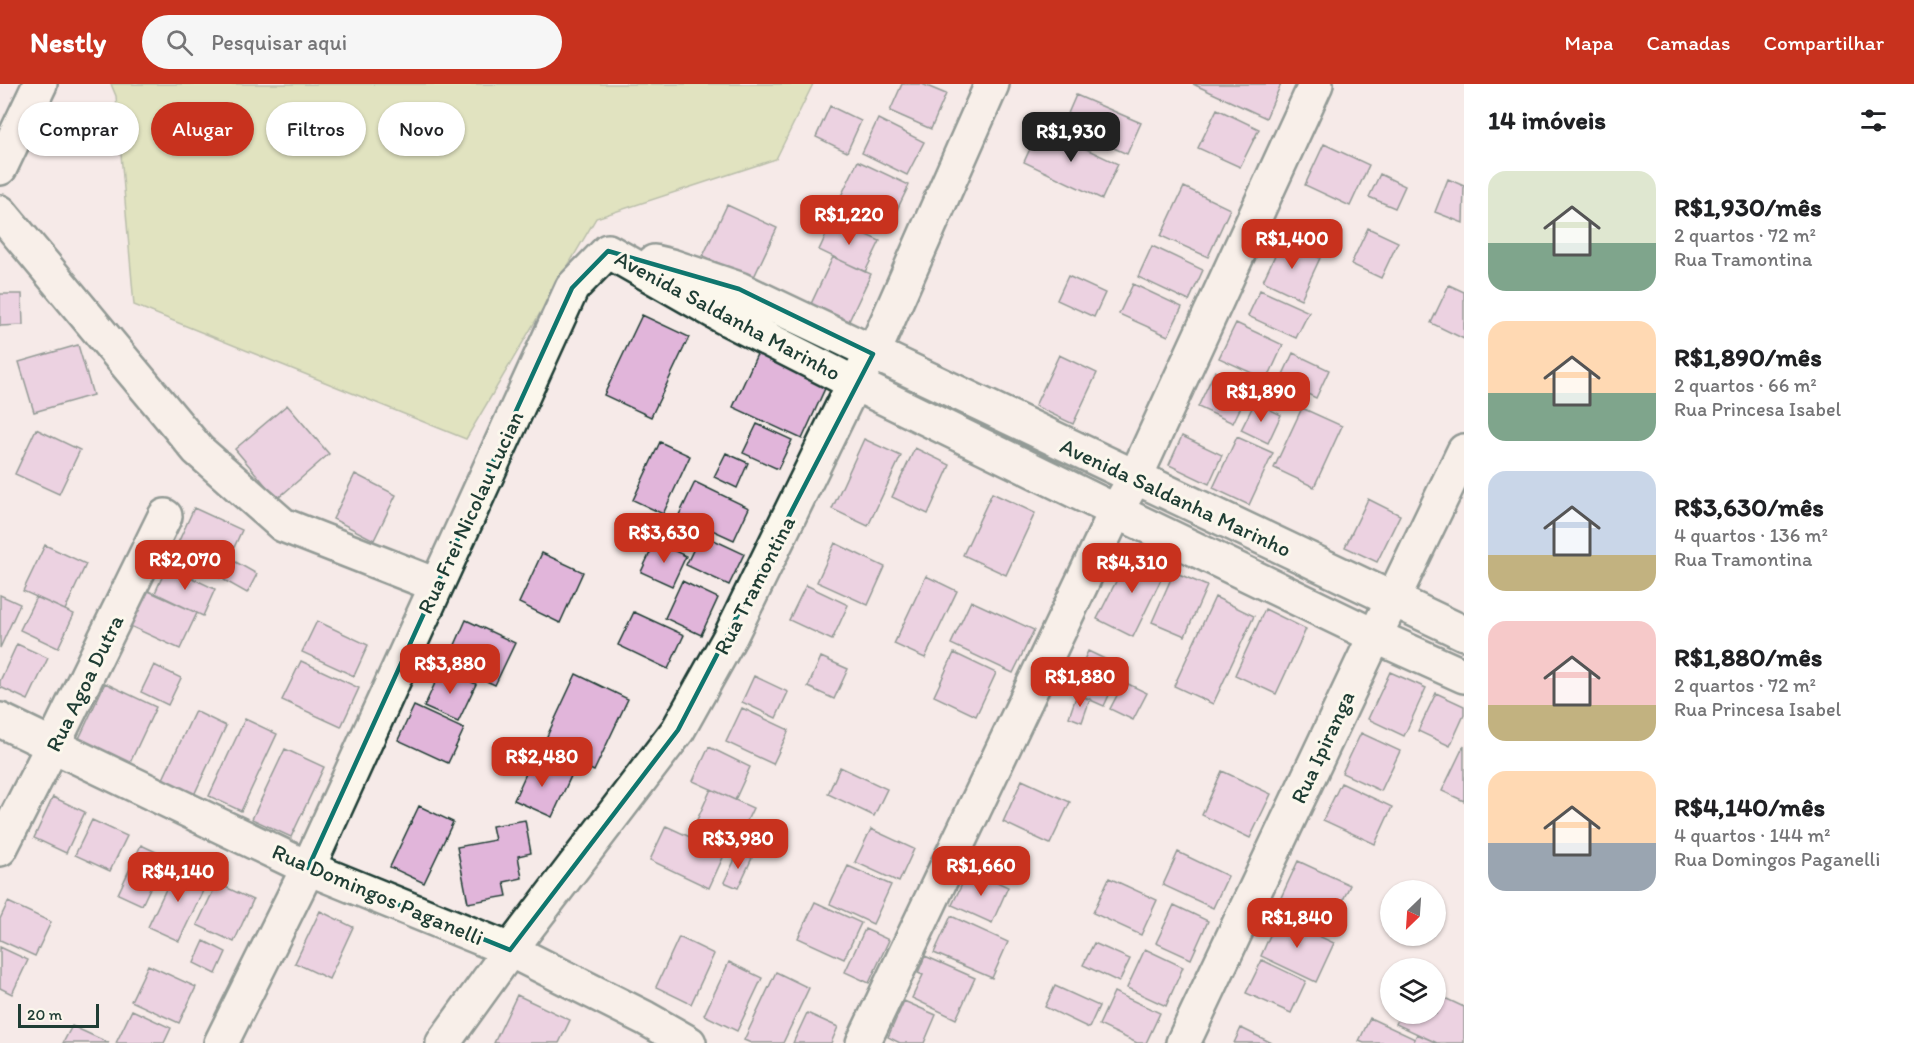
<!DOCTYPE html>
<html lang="pt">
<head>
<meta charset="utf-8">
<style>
  :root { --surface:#fff; --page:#f6f6f6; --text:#202124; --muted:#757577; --accent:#c8321e }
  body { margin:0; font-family:Itim,sans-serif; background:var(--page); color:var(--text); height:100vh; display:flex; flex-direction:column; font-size:22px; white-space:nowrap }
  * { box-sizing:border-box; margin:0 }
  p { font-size:20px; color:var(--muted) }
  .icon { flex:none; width:33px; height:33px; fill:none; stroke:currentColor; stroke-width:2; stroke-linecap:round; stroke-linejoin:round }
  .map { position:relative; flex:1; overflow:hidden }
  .side { display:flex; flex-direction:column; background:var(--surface); width:450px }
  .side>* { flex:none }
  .guide { position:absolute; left:18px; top:18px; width:570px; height:54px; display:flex; gap:12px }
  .needle { width:39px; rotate:205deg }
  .controls { position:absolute; left:1380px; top:796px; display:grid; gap:12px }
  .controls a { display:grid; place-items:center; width:66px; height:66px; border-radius:50%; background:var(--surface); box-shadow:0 2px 4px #0004; font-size:30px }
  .scale { position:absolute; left:18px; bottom:15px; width:81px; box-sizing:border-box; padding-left:6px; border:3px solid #1f3d34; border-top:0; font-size:16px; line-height:21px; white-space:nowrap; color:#1f3d34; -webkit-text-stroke:4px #fbf7ec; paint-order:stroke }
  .price { position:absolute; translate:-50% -51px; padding:0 14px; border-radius:12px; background:var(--accent); color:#fff; font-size:20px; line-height:39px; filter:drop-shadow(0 2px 3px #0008) }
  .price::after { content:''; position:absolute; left:50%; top:36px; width:18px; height:14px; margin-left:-9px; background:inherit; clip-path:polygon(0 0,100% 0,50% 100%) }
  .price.selected { background:#222; color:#fff }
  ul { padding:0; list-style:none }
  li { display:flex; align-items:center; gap:18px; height:150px; padding:0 24px }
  li span { display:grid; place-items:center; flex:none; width:168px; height:120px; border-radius:18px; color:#555 }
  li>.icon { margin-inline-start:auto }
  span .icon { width:72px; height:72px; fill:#fffc; stroke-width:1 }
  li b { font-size:26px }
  h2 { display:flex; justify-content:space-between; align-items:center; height:72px; padding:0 24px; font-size:26px }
  .pill { padding:0 21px; border-radius:27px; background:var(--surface); box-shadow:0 2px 4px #0004; font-size:21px; line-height:54px }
  .pill.selected { background:var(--accent); color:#fff }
  header { display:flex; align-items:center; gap:36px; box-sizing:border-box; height:84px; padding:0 30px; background:var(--accent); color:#fff }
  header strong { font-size:28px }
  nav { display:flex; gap:33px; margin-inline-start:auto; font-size:21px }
  .search { width:420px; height:54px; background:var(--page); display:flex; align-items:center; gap:15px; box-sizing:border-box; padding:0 21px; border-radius:33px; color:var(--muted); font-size:22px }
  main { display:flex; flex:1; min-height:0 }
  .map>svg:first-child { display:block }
  .green { fill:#c7db90; stroke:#738c62; stroke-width:1.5 }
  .building { fill:#e1b5da; stroke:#1f3d34; stroke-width:1.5 }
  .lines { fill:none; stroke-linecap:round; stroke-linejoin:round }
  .minor-casing { stroke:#1f3d34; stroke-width:38 }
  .minor { stroke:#fbf7ec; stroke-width:33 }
  .marked { fill:none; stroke:#0f766e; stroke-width:4.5; stroke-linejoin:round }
  .labels { text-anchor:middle; stroke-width:6; stroke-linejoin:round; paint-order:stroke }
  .street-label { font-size:22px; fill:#1f3d34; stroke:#fbf7ec }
</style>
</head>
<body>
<header>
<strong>Nestly</strong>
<div class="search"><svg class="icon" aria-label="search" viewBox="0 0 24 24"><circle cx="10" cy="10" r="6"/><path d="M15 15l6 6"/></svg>Pesquisar aqui</div>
<nav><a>Mapa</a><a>Camadas</a><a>Compartilhar</a></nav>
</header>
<main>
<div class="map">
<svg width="1464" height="959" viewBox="0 0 1464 959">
  <rect width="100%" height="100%" fill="#f6eae8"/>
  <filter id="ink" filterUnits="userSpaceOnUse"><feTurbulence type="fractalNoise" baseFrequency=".0167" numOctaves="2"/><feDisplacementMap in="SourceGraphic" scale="12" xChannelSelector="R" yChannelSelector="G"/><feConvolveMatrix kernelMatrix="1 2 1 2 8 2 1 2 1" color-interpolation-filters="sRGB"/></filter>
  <g filter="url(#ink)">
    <path class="green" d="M111,0H813L776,75L596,134L466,355L134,221L116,12Z"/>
    <path class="building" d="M902,0H922L946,10L931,45L890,27Z
      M1193,0H1281L1266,34Z
      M1076,11L1141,39L1127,70L1063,41Z
      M830,22L861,37L847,68L816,53Z
      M1217,25L1259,45L1240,83L1198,64Z
      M878,35L924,58L907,91L862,69Z
      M1040,43L1118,80L1102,115L1024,78Z
      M1324,60L1369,81L1350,122L1305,101Z
      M858,77L909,101L892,136L841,112Z
      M1380,90L1405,102L1395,124L1369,113Z
      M1448,95L1464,102L1463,139L1435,128Z
      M1184,103L1230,125L1208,173L1161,152Z
      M727,121L777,144L753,195L703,172Z
      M833,136L880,157L865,188L819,166Z
      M1368,144L1398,158L1381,194L1351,180Z
      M1282,156L1320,174L1301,215L1263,197Z
      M1152,162L1203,186L1189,217L1138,193Z
      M833,173L871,190L849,237L811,220Z
      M1068,192L1105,209L1094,233L1057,216Z
      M1133,200L1182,223L1168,252L1119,230Z
      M1449,201L1464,208V255L1431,239Z
      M1260,206L1309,228L1296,254L1248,232Z
      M0,210H22L23,241L0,242Z
      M642,231L689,253L651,333L604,311Z
      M1236,239L1283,261L1267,296L1219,274Z
      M78,261L93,311L34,328L19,278Z
      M758,268L827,300L802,355L733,323Z
      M1293,269L1329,286L1316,314L1280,297Z
      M1059,271L1097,289L1073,340L1035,322Z
      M1215,287L1250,304L1233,339L1198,323Z
      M1255,318L1281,331L1268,359L1241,346Z
      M287,321L329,370L277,415L235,365Z
      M1302,324L1342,342L1314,403L1274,384Z
      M757,340L792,356L778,385L743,369Z
      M36,345L80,366L59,410L15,390Z
      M1182,352L1222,371L1209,400L1169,381Z
      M1237,353L1273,369L1249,421L1213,404Z
      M864,355L901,372L868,442L832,425Z
      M660,358L690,372L663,430L633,416Z
      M915,364L950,381L928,430L892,413Z
      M726,369L748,379L737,404L714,393Z
      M355,390L396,411L374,456L333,435Z
      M695,398L749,424L734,456L679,431Z
      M992,409L1035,429L1006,491L963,471Z
      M1368,415L1400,431L1377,478L1345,463Z
      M194,424L242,446L220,494L172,472Z
      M701,450L744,470L729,501L686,481Z
      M655,458L686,472L672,502L641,488Z
      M835,459L885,483L868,521L817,498Z
      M45,461L86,480L65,526L23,507Z
      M1131,468L1166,485L1133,553L1097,535Z
      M542,469L583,488L560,539L519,519Z
      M234,477L257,490L247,509L224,496Z
      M167,482L215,505L203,532L155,509Z
      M1174,488L1207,502L1185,552L1152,538Z
      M926,492L957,507L925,574L894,560Z
      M682,497L718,514L701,551L665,534Z
      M806,501L848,521L832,556L789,536Z
      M146,506L197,529L180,565L130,542Z
      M0,511L20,520L0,564Z
      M36,513L74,530L58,564L20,546Z
      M1215,513L1254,532L1213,620L1174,602Z
      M971,517L1034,546L1013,589L951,560Z
      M1265,525L1306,545L1276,610L1235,591Z
      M634,528L684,551L668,585L618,561Z
      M466,536L515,559L495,601L447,579Z
      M317,537L368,561L354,592L302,568Z
      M17,560L48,574L28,616L0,603V597Z
      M1088,567L1122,583L1104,622L1070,607Z
      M954,569L996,589L976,632L934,612Z
      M821,573L848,585L834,615L808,603Z
      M301,577L359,604L341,643L282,616Z
      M154,581L181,594L168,621L141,608Z
      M442,584L476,600L458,638L424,623Z
      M1390,588L1426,604L1404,652L1368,635Z
      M576,590L628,615L594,687L542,663Z
      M754,592L788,608L776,634L742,618Z
      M1124,598L1147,609L1133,636L1110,625Z
      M105,599L156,623L128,683L77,659Z
      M1436,609L1464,622V631L1450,662L1418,647Z
      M1077,610L1090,615L1082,638L1069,633Z
      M414,622L464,645L448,679L398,656Z
      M742,624L789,646L773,680L726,658Z
      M195,627L226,642L194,711L162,697Z
      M245,635L277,650L241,727L209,712Z
      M1361,649L1400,667L1381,707L1342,689Z
      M1464,661V717L1442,707Z
      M709,663L750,683L735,716L693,697Z
      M285,665L324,683L291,753L252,735Z
      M533,674L571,692L552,733L514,716Z
      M840,683L887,705L874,732L828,710Z
      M1222,687L1271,710L1250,754L1202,731Z
      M1022,696L1070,718L1050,760L1003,738Z
      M1341,699L1392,723L1375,760L1323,736Z
      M711,705L753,724L733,766L692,747Z
      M53,713L85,728L66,769L34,754Z
      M419,722L453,738L424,799L390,783Z
      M92,736L127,752L110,787L75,771Z
      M525,736L531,769L518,772L522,794L504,798L507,812L468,819L457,763L495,756L492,742Z
      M666,742L725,769L709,804L650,776Z
      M871,745L914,765L899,798L855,778Z
      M141,761L165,772L142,821L118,810Z
      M739,767L752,774L738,804L724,798Z
      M1178,768L1228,792L1213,824L1163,801Z
      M1298,777L1350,801L1330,844L1278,820Z
      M177,782L208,796L179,857L148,843Z
      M848,782L891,801L873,840L830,820Z
      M967,790L978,795L980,790L1008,803L992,839L952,821Z
      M1109,794L1157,816L1141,851L1093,829Z
      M217,799L253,816L234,858L197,841Z
      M8,818L51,838L35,872L0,856V835Z
      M815,818L861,839L844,875L798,854Z
      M1174,821L1208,837L1191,875L1156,859Z
      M320,827L353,843L329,895L295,879Z
      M951,832L1008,858L992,894L934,869Z
      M1278,833L1334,859L1316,898L1261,872Z
      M865,845L889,856L869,899L845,888Z
      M679,853L714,870L691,920L656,903Z
      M204,857L226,868L216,890L194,879Z
      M1094,859L1130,875L1119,898L1083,881Z
      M0,863L28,876L12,910L0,904Z
      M1145,865L1183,883L1166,922L1127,904Z
      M925,872L975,894L956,935L912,914L923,891L918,889Z
      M1262,876L1306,897L1291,929L1246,909Z
      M729,878L762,894L737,947L704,931Z
      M148,881L196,903L179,939L131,917Z
      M776,888L809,904L783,959H751L744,956Z
      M1055,902L1099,922L1089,944L1045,923Z
      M1114,908L1160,929L1146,959H1137L1099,941Z
      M1436,910L1464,923V959H1437L1396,940L1401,930H1436Z
      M517,911L570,936L559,959H494Z
      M904,917L936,931L924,959H900L888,953Z
      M132,926L171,944L164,959H116Z
      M807,929L838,943L831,959H793Z
      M1370,934L1415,955L1413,959H1364L1359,957Z
      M72,942L109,959H63Z
      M1241,944L1272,959H1234Z
      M1417,950L1437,959H1413Z"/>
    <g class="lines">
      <defs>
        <path id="minor" d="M0,84L40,0
          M0,128L198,366L283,441L436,501
          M608,167L722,232L854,299L1116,427L1375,552L1464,592
          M654,178L671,182L739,205L1464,549
          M0,636L308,784L510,866L645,934L689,959
          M0,765L53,661L165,432
          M221,959L308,784L572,204L608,167
          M443,959L510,866L678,646L731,551L854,299L873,270L992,0
          M863,959L1116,427L1135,394L1316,0
          M1183,959L1375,552L1464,367"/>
      </defs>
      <use href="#minor" class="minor-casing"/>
      <use href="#minor" class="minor"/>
    </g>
  </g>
  <path d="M0 0H1464V959H0ZM608,167L739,205L873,270L678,646L510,866L308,784L572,204Z" fill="#f6eae8" fill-opacity=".55" fill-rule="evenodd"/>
  <path class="marked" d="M608,167L739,205L873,270L678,646L510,866L308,784L572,204Z"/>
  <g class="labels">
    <g class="street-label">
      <text transform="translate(728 231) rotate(28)" y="8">Avenida Saldanha Marinho</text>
      <text transform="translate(1176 413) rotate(25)" y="8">Avenida Saldanha Marinho</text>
      <text transform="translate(470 428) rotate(-65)" y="8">Rua Frei Nicolau Lucian</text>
      <text transform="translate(754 501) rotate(-63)" y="8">Rua Tramontina</text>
      <text transform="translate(84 599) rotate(-64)" y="8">Rua Agoa Dutra</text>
      <text transform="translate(1322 663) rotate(-65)" y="8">Rua Ipiranga</text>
      <text transform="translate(378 810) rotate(23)" y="8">Rua Domingos Paganelli</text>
    </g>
  </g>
</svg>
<div class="controls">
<a><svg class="needle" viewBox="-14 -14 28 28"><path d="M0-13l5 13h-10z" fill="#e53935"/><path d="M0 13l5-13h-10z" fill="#757577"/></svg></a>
<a><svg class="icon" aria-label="layers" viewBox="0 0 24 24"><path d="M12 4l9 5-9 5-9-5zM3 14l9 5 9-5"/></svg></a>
</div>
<div class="scale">20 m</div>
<b class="price selected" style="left:1071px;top:79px">R$1,930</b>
<b class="price" style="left:849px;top:162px">R$1,220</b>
<b class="price" style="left:1292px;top:186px">R$1,400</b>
<b class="price" style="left:1261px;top:339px">R$1,890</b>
<b class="price" style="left:664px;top:480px">R$3,630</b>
<b class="price" style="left:185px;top:507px">R$2,070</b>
<b class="price" style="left:1132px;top:510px">R$4,310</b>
<b class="price" style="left:450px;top:611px">R$3,880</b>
<b class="price" style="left:1080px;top:624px">R$1,880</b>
<b class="price" style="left:542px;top:704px">R$2,480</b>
<b class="price" style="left:738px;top:786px">R$3,980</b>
<b class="price" style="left:981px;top:813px">R$1,660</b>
<b class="price" style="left:178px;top:819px">R$4,140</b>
<b class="price" style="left:1297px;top:865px">R$1,840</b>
<div class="guide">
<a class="pill">Comprar</a>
<a class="pill selected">Alugar</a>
<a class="pill">Filtros</a>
<a class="pill">Novo</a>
</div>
</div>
<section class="side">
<h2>14 imóveis<svg class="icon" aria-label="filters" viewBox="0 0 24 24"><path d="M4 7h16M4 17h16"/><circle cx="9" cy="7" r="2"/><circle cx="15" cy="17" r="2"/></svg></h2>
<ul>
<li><span style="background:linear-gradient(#dfe7d0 60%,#7fa58c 0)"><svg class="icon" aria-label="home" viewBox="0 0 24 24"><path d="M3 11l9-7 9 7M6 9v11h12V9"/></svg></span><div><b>R$1,930/mês</b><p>2 quartos · 72 m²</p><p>Rua Tramontina</p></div></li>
<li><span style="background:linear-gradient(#ffd9b3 60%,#7fa58c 0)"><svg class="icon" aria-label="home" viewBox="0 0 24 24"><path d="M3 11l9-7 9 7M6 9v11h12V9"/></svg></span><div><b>R$1,890/mês</b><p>2 quartos · 66 m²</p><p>Rua Princesa Isabel</p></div></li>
<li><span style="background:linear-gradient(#c9d6e8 70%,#c2b280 0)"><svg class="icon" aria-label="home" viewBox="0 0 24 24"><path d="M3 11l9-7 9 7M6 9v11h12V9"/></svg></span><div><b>R$3,630/mês</b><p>4 quartos · 136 m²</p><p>Rua Tramontina</p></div></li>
<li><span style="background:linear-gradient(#f6c9c9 70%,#c2b280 0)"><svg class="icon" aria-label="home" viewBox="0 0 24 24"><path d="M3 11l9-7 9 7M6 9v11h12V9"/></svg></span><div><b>R$1,880/mês</b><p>2 quartos · 72 m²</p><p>Rua Princesa Isabel</p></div></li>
<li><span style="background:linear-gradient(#ffd9b3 60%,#9aa5b1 0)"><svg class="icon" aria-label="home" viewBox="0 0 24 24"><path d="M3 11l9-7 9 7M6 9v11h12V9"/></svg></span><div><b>R$4,140/mês</b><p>4 quartos · 144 m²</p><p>Rua Domingos Paganelli</p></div></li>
</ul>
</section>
</main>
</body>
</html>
